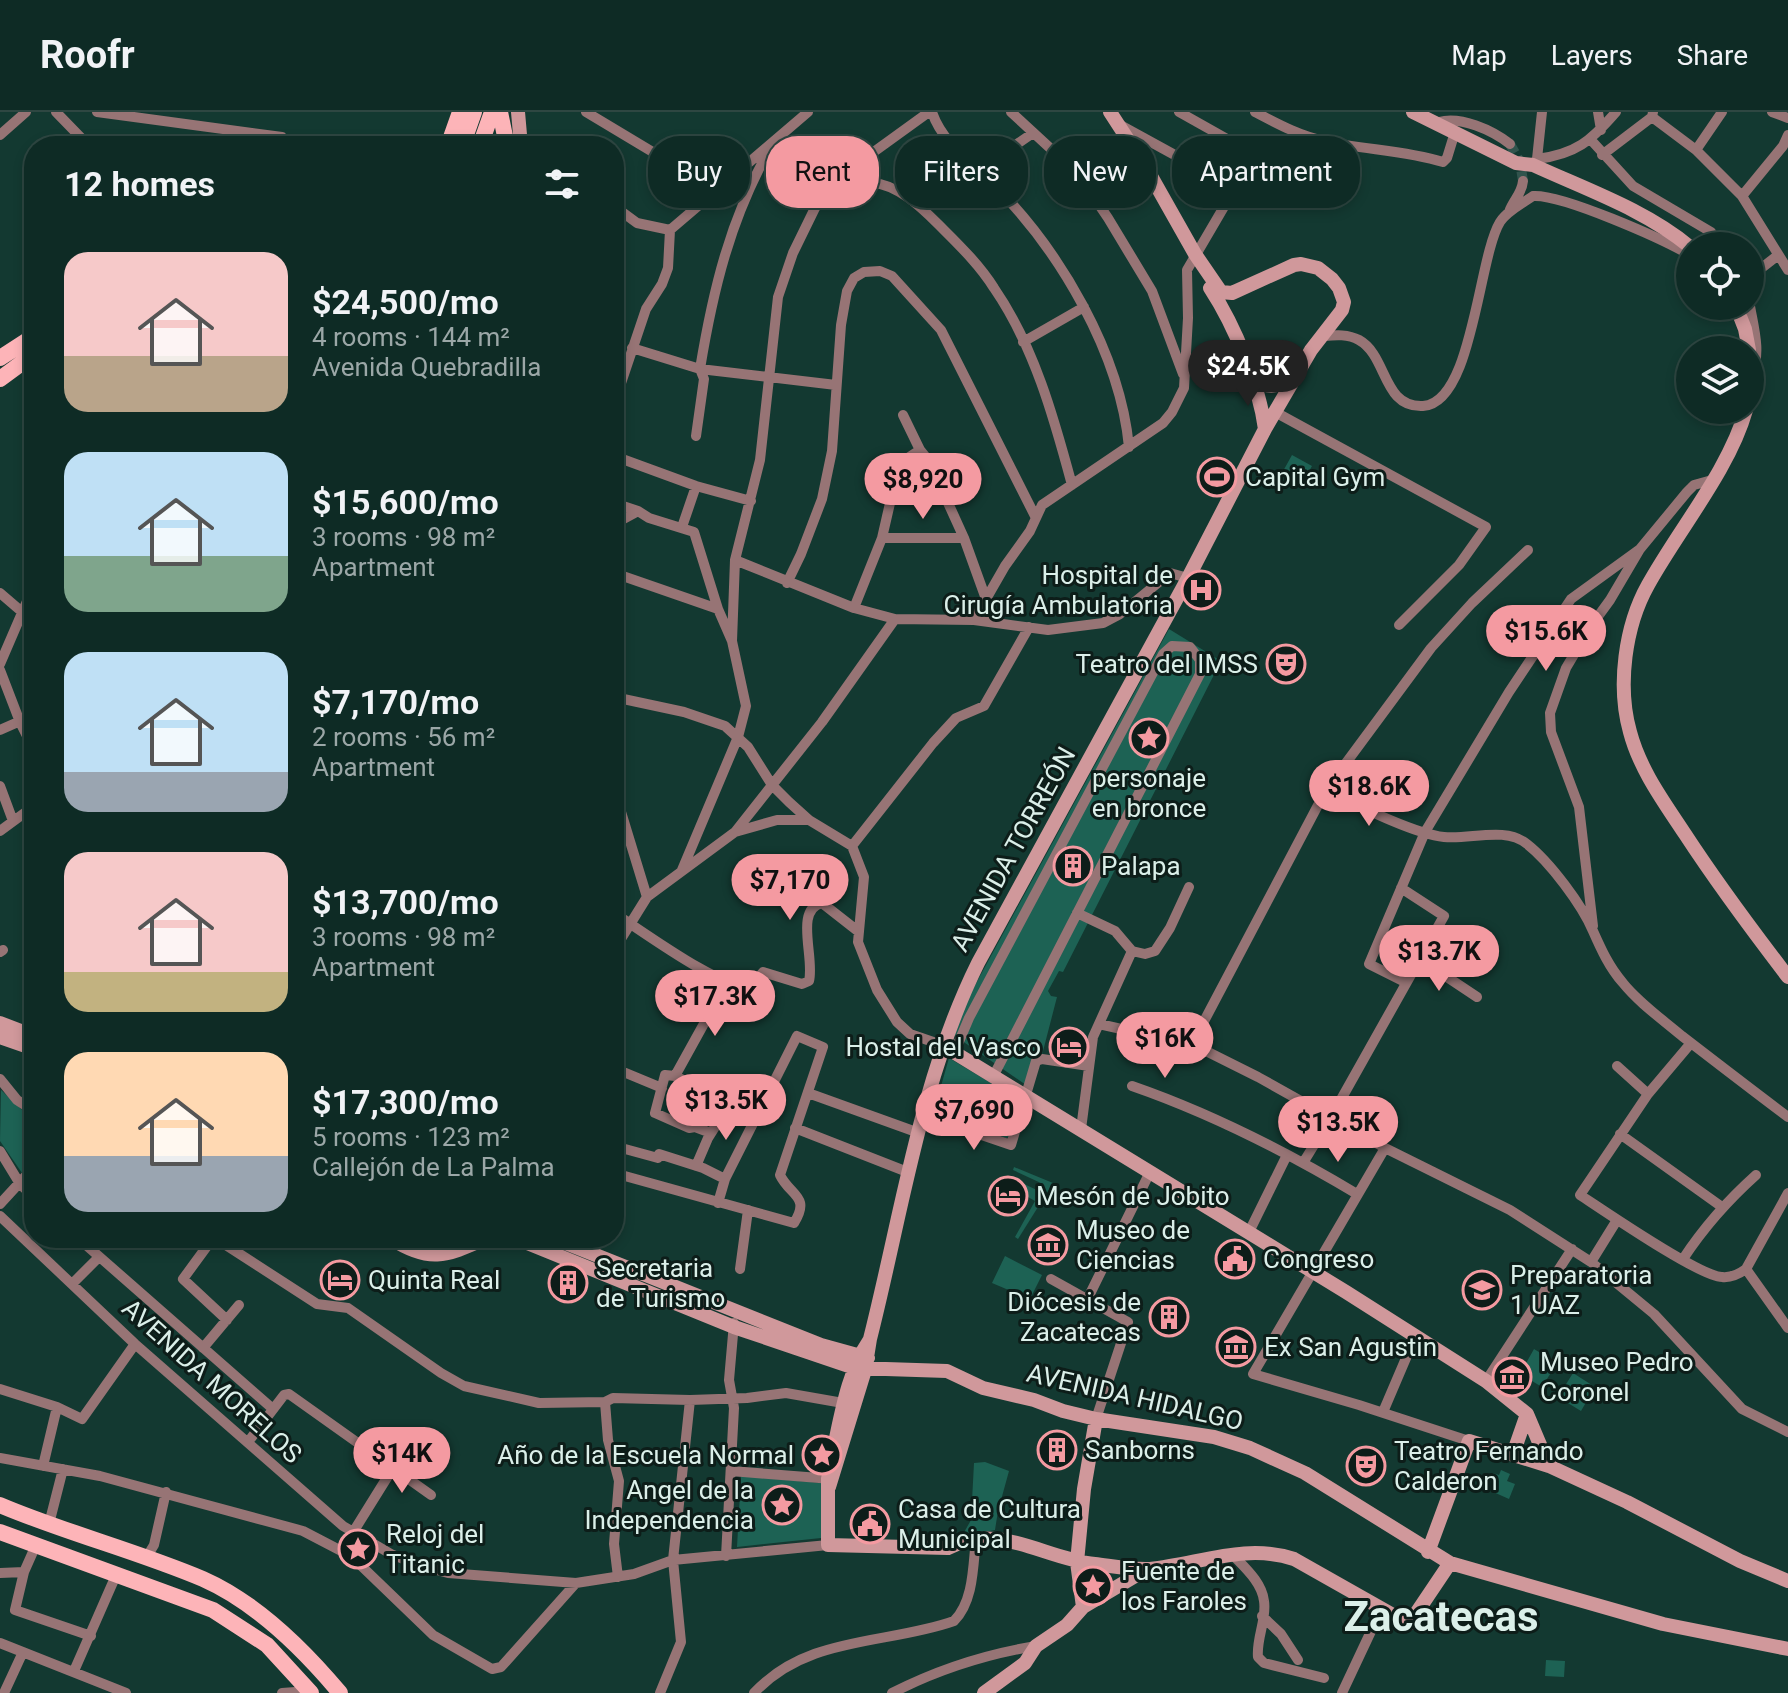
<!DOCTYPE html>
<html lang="en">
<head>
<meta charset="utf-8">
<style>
  :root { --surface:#0e2b25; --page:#1c3732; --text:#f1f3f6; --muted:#9ba7a7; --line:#2e4742; --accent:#f49aa1 }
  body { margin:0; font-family:Roboto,sans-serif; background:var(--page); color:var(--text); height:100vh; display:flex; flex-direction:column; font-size:30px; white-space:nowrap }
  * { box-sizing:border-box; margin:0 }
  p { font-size:26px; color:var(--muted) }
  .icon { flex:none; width:44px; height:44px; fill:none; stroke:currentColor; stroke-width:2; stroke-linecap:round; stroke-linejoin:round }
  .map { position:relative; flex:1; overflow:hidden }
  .side { position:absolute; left:24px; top:24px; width:600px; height:1112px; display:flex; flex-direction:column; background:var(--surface); border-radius:32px; box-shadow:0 4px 12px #0003,0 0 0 2px var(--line) }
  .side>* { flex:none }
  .top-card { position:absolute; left:648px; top:24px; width:760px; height:72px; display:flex; gap:16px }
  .buttons { position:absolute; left:1676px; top:120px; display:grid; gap:16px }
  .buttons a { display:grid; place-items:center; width:88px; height:88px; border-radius:50%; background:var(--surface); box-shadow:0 4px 12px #0003,0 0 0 2px var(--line); font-size:40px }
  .price { position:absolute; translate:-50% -68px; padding:0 18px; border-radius:28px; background:var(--accent); color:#111; font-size:26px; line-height:52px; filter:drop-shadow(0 2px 4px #0008) }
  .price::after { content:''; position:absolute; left:50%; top:48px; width:24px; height:18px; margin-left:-12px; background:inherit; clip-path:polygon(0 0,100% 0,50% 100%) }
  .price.current { background:#222; color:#fff }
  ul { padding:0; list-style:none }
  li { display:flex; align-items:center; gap:24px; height:200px; padding:0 40px }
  li span { display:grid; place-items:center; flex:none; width:224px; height:160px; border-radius:24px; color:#555 }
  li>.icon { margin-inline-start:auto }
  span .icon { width:96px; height:96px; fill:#fffc; stroke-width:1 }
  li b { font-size:34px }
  h2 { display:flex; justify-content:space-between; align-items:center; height:96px; padding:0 40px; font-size:34px }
  .pill { padding:0 28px; border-radius:32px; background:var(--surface); box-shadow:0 4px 12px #0003,0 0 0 2px var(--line); font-size:28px; line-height:72px }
  .pill.current { background:var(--accent); color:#111 }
  header { display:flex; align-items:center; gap:48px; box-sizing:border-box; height:112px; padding:0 40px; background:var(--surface); border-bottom:2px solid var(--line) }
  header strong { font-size:38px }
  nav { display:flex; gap:44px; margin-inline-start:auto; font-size:28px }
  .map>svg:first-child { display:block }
  .green { fill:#1d6254 }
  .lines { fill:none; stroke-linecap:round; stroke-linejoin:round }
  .street-tunnel { stroke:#31544d; stroke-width:10; stroke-dasharray:10 5; stroke-linecap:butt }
  .street { stroke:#977475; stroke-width:10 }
  .secondary { stroke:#d0989b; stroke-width:14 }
  .primary { stroke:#fdb4b8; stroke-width:16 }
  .labels { text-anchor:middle; stroke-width:6; stroke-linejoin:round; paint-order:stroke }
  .poi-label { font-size:26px; fill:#dbefe9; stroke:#0d1d19; text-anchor:start }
  .street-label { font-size:26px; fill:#dbefe9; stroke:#0d1d19 }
  .town-label { font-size:42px; font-weight:bold; fill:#dbefe9; stroke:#0d1d19 }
</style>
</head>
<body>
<header>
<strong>Roofr</strong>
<nav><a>Map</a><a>Layers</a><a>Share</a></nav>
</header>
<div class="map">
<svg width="1788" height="1581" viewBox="0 0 1788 1581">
  <rect width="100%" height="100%" fill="#133931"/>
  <path class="green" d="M1292,343L1312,354L1302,372L1282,361Z
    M1169,517L1221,549L1063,860L1059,859L1048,879L1051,884L1057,885L1042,943L1026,973L955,924V910Z
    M949,946L1021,989L1010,1025L1006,1026L933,1002Z
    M1,978L34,1009V1047L22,1061L0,1029Z
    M1014,1055L1053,1071L1018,1127L1015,1125L1035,1089L1005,1072L1009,1065L1039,1079L1043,1072L1013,1058Z
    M1005,1144L1042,1163L1030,1187L992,1171Z
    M1534,1237L1557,1251L1542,1275L1520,1262Z
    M1573,1261L1595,1275L1581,1299L1558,1285Z
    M985,1350L1009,1359L998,1399L995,1418L962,1424L971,1408L974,1351Z
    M1501,1358L1510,1362L1507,1369L1515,1372L1509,1387L1491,1379L1494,1372L1490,1371L1493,1361L1499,1363Z
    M741,1364L821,1371V1426L737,1435Z
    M1546,1548L1565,1549L1564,1565L1545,1564Z"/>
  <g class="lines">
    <path class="street-tunnel" d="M1510,32L1520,50L1523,69"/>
    <path class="street" d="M56,0L89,34
      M97,0L282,25
      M586,0L716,78
      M932,0C942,31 973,52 995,74C1060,139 1120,241 1129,335
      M1011,0L1063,48L1089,78L1108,106L1152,179L1183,262
      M1179,0L1252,41
      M1255,0C1278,12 1300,24 1325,29C1364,38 1404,38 1443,50L1447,46L1455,20
      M1598,0L1601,18
      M1653,0L1652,5L1696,38L1742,84L1788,158
      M1772,0L1788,6
      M1439,10C1461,4 1492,18 1510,32
      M0,23L26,0
      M1591,28L1633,74L1711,120L1722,134
      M1696,38L1722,0
      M1602,43L1652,5
      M1537,47C1576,42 1591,29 1616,0
      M1534,51L1537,47L1542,0
      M978,59L1033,21
      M830,79C844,74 857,69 872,71C897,72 921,95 938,112C958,132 979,152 994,176C1034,234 1054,306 1072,373
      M1742,84L1783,34L1788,23
      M614,94L637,111L670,118
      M1509,100C1513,88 1522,82 1523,69
      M1750,165L1777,144
      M1750,194C1754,217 1761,240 1752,262
      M1324,224C1336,223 1348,222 1359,228C1388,244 1382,296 1423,294C1473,291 1478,146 1500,110C1507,99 1523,91 1533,84C1562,82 1663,127 1690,143
      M1023,230L1084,195
      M632,236L700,257L836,273
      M614,292L646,197L662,172L668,156L670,118L808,0
      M1275,300L1486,415L1459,453L1399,513
      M903,303L920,338L929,349L964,426L986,487
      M696,324L704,267L700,257C713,178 730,108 769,38
      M614,344L696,374L751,389
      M614,391L638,399L649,406L694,420L718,497L732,529L746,594L738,625L682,758
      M614,412L638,399
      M682,415L696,374
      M882,426H964
      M735,448L854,496L895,507L974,508L1048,518L1103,511L1120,502L1170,461L1188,466
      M614,461L718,497
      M787,471L801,442L822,387L832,339L841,213L847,179L854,166L864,160L880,159L892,164L941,218L1036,406
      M0,481L21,499
      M854,496L882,426L899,352L920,338
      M974,508L1005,454L1030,419L1042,393L1163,311L1172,300L1184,276L1188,206L1187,158L1235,76L1120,13
      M732,529L735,448L760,348L778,185L793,141L815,96L846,60L929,0
      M0,552L34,473
      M0,558L20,610L34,638
      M614,585L684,600L725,614L748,635L772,673L789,690L809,708L852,734L864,765L858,830L877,878L897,910L910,922L942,933
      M0,618L34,603
      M0,674L13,709
      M614,677L647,785
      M1326,678C1355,692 1414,722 1444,725C1470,728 1505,714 1527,732C1550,750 1582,793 1593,819C1601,837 1609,855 1623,871C1639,891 1662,907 1682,924C1717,951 1752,978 1788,1005
      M0,719L34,694
      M735,720L822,610L895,507
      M852,734L933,631L956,606L984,594L1029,515
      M614,801C641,818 723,879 751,875L763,860L802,872L809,869C815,846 794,797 822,791L859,820
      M1077,801L1115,819L1132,839
      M1593,814L1579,695L1551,620L1550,601L1566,556L1591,514L1610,488L1640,437L1687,380L1694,373L1712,368
      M614,838L647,785L735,720L777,708H807
      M1132,839L1145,842L1155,839L1170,816L1189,775
      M0,840L3,838
      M1420,847L1477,885
      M1405,870L1369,852L1425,720L1509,580L1571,487L1640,437
      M1099,912L1139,921L1169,924L1192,932L1258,965L1385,1036L1510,1098L1591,1150L1654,1202L1742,1297L1788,1320
      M1691,931L1648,982L1580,1083C1603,1098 1700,1165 1722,1165C1731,1166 1739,1162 1746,1157
      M1192,932L1326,678L1431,536L1472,491L1528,438
      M955,939L969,906L1163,542L1172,534L1190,535L1200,548V562L994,963
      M614,947L621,959L662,976
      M1617,954L1648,982
      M675,964L727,870
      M0,967L17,988L34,999
      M1132,974C1210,1001 1285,1039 1357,1082
      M808,981L919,1021
      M923,1003L1011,1033L1036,949L1042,947L1089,954
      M795,1016L910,1061
      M1081,1017L1093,925L1132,839
      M1620,1022L1722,1095
      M614,1034L658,1046L659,1042L703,1056L725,1067
      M1385,1036L1253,1262L1359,1293L1469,1329
      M0,1039L20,1072L34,1085
      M1303,1051L1330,1007L1444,804L1401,776
      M696,1054L708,1026L730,991L675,964L665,963L655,1001L689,1016L695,1015L711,1021
      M614,1061L794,1111C811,1084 790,1084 780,1063L823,935L797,924L725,1067L718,1091
      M0,1092L34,1055
      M0,1104L135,1232L343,1414L391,1442L415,1452L448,1461L576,1471L634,1462L673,1448L828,1433
      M1249,1120L1287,1043
      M78,1126L273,1297
      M213,1126L183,1167L227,1208
      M215,1126L317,1192L348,1196L441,1261L464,1274L539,1291L605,1290L613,1286L690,1288L747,1286L786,1281L843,1291
      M1683,1147C1704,1115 1727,1089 1756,1063
      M1591,1150L1617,1108
      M740,1157L748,1098
      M1746,1157L1788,1081
      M1746,1157L1788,1216
      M1051,1167L1128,1210L1096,1307
      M72,1172L99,1145
      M1087,1188L1150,1060
      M203,1236L239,1193
      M1486,1269L1572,1137
      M0,1277L57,1295L82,1307L135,1232
      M605,1290L608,1328L619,1369L614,1432L618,1465
      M1383,1300L1415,1225
      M248,1330L284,1283L289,1282L431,1383
      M0,1346L100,1364L303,1419L351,1444L433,1523L492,1557L501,1555L576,1471
      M43,1354L57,1295
      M731,1359L832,1367
      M49,1412L63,1357
      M342,1438L393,1356
      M1232,1442C1244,1455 1262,1470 1264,1489C1267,1507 1256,1527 1258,1545L1264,1551L1324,1566
      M726,1444L734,1296L729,1268L734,1211
      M146,1446L154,1433L166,1380
      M24,1460L15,1498L91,1524
      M0,1461L24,1460L36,1433
      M1262,1504L1281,1522L1298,1548
      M0,1531L126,1581
      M74,1559L117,1461
      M4,1581L23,1540
      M282,1581L309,1579
      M660,1581L681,1530L673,1448L690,1288
      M754,1581C808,1523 886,1533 954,1509C974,1489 973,1453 976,1426
      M892,1581C937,1558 987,1542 1036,1534
      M1342,1581L1381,1498"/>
    <path class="secondary" d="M518,0L521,34
      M1413,0L1516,51L1533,53C1585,77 1646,98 1690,135
      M1210,176C1235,214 1259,273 1265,317
      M1736,194L1745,217L1749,238
      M1750,247V264
      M1255,267C1268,278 1280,275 1293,264
      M1746,298C1729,358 1679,417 1648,473C1625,514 1617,574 1630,620C1640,658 1664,690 1685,722C1717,771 1752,818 1788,865
      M0,911L34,924
      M0,925L34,937
      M942,933L1346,1180L1486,1269L1527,1302L1549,1354L1627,1390L1740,1449L1788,1469
      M390,1126C430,1152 446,1144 487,1126
      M427,1126L438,1130L454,1126
      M515,1126L734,1215L855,1256L947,1259L983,1276L1034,1288L1063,1299L1096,1307L1214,1325L1250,1336L1305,1361L1450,1451L1663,1512L1788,1537
      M553,1126L821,1233L868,1246
      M836,1326C843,1293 850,1257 869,1229
      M1513,1342L1527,1302
      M828,1366V1433L948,1436C998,1409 1044,1447 1095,1452C1112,1454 1133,1458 1150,1457C1199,1452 1246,1431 1294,1447L1409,1512L1450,1451
      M829,1375L865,1258L870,1227C902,1101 920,968 978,851L1188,466L1265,317L1311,238L1342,198L1344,190L1339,176L1332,167L1318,156L1301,152L1294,153L1232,181L1221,180L1195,142L1147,57L1110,0
      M1428,1440L1469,1329L1549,1354
      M1083,1495L1077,1450L1084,1377L1096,1307
      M984,1581L1025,1551L1036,1534L1067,1513L1083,1495L1147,1457"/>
    <path class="primary" d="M500,0L507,34
      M448,34L460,0
      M462,34L474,0
      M480,34L492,0
      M0,246L34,224
      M0,267L34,242
      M0,1393C66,1421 137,1439 203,1467C255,1490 304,1538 340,1581
      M0,1420L213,1498L267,1533L311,1581"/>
  </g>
  <defs>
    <symbol id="stadium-ring" viewBox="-11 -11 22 22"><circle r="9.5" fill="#0d1d19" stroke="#f49aa1" stroke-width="1.5"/><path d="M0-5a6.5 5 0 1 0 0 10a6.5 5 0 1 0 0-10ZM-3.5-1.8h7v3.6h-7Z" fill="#f49aa1"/></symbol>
    <symbol id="hospital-ring" viewBox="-11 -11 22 22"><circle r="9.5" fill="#0d1d19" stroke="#f49aa1" stroke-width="1.5"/><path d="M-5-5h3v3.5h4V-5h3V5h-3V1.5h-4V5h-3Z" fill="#f49aa1"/></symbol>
    <symbol id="theatre-ring" viewBox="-11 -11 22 22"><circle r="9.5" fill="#0d1d19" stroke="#f49aa1" stroke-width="1.5"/><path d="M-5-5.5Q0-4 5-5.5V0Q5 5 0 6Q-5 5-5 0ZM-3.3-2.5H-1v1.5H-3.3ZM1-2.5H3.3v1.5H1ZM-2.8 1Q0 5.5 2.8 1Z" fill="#f49aa1"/></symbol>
    <symbol id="sight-ring" viewBox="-11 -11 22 22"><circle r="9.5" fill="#0d1d19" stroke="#f49aa1" stroke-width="1.5"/><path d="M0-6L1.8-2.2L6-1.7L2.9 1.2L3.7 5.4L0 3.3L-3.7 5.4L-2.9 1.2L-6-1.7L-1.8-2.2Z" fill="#f49aa1"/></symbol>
    <symbol id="building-ring" viewBox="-11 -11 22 22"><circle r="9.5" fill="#0d1d19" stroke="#f49aa1" stroke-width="1.5"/><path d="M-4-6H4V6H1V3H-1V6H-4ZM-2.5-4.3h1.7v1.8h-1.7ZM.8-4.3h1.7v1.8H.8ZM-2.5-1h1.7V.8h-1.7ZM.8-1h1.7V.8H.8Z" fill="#f49aa1"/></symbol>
    <symbol id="hotel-ring" viewBox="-11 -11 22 22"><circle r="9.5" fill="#0d1d19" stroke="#f49aa1" stroke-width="1.5"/><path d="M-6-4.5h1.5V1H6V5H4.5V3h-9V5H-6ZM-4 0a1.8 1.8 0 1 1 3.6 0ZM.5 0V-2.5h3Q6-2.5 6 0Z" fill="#f49aa1"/></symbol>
    <symbol id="museum-ring" viewBox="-11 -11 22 22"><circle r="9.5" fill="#0d1d19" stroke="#f49aa1" stroke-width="1.5"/><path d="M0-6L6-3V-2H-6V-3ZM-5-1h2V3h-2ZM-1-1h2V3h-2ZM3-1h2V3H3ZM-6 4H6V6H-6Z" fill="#f49aa1"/></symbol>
    <symbol id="civic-ring" viewBox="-11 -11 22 22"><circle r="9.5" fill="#0d1d19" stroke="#f49aa1" stroke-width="1.5"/><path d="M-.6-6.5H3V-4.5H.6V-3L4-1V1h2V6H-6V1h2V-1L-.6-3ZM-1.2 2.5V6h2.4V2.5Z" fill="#f49aa1"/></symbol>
    <symbol id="school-ring" viewBox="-11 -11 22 22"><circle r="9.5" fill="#0d1d19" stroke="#f49aa1" stroke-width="1.5"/><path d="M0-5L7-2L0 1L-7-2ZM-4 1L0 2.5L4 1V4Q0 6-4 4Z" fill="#f49aa1"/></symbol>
  </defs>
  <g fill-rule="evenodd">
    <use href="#stadium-ring" x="1195" y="343" width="44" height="44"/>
    <use href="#hospital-ring" x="1179" y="456" width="44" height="44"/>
    <use href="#theatre-ring" x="1264" y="530" width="44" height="44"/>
    <use href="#sight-ring" x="1127" y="604" width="44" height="44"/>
    <use href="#building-ring" x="1051" y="732" width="44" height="44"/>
    <use href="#hotel-ring" x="1047" y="913" width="44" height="44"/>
    <use href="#hotel-ring" x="986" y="1062" width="44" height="44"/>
    <use href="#museum-ring" x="1026" y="1111" width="44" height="44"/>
    <use href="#civic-ring" x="1213" y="1125" width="44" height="44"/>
    <use href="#hotel-ring" x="318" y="1146" width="44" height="44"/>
    <use href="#building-ring" x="546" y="1149" width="44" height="44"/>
    <use href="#school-ring" x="1460" y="1156" width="44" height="44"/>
    <use href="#building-ring" x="1147" y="1183" width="44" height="44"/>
    <use href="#museum-ring" x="1214" y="1213" width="44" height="44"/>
    <use href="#museum-ring" x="1490" y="1243" width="44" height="44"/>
    <use href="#building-ring" x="1035" y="1316" width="44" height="44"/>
    <use href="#sight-ring" x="800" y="1321" width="44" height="44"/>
    <use href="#theatre-ring" x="1344" y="1332" width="44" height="44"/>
    <use href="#sight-ring" x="760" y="1371" width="44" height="44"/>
    <use href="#civic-ring" x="848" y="1390" width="44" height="44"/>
    <use href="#sight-ring" x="336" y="1415" width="44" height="44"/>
    <use href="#sight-ring" x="1071" y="1452" width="44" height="44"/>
  </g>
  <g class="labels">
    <g class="poi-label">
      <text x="1245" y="374">Capital Gym</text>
      <text x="1173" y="472" text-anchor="end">Hospital de<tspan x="1173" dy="30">Cirugía Ambulatoria</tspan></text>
      <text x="1258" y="561" text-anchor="end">Teatro del IMSS</text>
      <text x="1149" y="675" text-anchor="middle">personaje<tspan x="1149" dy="30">en bronce</tspan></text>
      <text x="1101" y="763">Palapa</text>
      <text x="1041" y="944" text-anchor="end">Hostal del Vasco</text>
      <text x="1036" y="1093">Mesón de Jobito</text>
      <text x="1076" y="1127">Museo de<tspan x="1076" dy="30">Ciencias</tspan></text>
      <text x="1263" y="1156">Congreso</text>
      <text x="596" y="1165">Secretaria<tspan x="596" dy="30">de Turismo</tspan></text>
      <text x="1510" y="1172">Preparatoria<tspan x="1510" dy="30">1 UAZ</tspan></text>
      <text x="368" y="1177">Quinta Real</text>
      <text x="1141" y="1199" text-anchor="end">Diócesis de<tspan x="1141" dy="30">Zacatecas</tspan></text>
      <text x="1264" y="1244">Ex San Agustin</text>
      <text x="1540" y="1259">Museo Pedro<tspan x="1540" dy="30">Coronel</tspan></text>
      <text x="1085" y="1347">Sanborns</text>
      <text x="1394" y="1348">Teatro Fernando<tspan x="1394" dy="30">Calderon</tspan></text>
      <text x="794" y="1352" text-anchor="end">Año de la Escuela Normal</text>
      <text x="754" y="1387" text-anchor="end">Angel de la<tspan x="754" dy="30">Independencia</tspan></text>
      <text x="898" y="1406">Casa de Cultura<tspan x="898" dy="30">Municipal</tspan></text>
      <text x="386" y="1431">Reloj del<tspan x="386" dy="30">Titanic</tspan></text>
      <text x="1121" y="1468">Fuente de<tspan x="1121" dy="30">los Faroles</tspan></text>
    </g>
    <g class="street-label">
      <text transform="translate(1013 737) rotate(-61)" y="9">AVENIDA TORREÓN</text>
      <text transform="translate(212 1269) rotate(42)" y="9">AVENIDA MORELOS</text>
      <text transform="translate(1135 1285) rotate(13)" y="9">AVENIDA HIDALGO</text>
    </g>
    <g class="town-label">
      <text x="1441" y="1519">Zacatecas</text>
    </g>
  </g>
</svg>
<div class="buttons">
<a><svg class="icon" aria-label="locate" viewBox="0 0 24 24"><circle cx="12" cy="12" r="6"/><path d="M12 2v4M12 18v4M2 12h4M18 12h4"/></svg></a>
<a><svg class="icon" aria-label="layers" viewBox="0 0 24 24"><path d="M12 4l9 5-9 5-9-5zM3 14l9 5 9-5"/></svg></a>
</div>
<b class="price current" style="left:1248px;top:296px">$24.5K</b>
<b class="price" style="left:923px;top:409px">$8,920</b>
<b class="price" style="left:1546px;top:561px">$15.6K</b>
<b class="price" style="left:1369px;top:716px">$18.6K</b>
<b class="price" style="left:790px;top:810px">$7,170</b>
<b class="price" style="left:1439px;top:881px">$13.7K</b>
<b class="price" style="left:715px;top:926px">$17.3K</b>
<b class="price" style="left:1165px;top:968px">$16K</b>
<b class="price" style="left:726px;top:1030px">$13.5K</b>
<b class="price" style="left:974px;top:1040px">$7,690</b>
<b class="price" style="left:1338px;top:1052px">$13.5K</b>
<b class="price" style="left:402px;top:1383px">$14K</b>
<div class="top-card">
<a class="pill">Buy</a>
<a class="pill current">Rent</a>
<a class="pill">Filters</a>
<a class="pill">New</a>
<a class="pill">Apartment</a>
</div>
<section class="side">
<h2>12 homes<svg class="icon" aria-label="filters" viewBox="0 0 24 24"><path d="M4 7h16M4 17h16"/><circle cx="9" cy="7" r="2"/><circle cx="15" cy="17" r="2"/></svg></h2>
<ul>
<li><span style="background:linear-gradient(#f6c9c9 65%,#b9a48a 0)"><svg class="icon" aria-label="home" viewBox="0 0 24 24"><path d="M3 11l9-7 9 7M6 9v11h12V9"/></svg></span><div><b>$24,500/mo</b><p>4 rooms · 144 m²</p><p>Avenida Quebradilla</p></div></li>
<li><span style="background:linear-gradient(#bfe0f5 65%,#7fa58c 0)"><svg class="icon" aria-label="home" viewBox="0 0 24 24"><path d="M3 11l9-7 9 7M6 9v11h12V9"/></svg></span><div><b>$15,600/mo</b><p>3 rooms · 98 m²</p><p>Apartment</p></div></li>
<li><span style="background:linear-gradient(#bfe0f5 75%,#9aa5b1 0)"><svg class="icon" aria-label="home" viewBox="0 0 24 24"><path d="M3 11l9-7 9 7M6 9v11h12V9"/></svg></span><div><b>$7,170/mo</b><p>2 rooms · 56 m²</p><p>Apartment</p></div></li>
<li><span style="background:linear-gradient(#f6c9c9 75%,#c2b280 0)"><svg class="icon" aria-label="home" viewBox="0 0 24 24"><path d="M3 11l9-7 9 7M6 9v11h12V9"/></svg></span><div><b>$13,700/mo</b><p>3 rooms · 98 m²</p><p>Apartment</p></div></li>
<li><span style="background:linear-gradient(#ffd9b3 65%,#9aa5b1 0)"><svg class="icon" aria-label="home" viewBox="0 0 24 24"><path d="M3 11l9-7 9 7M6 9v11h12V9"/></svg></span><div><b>$17,300/mo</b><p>5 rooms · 123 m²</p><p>Callejón de La Palma</p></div></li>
</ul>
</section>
</div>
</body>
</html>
